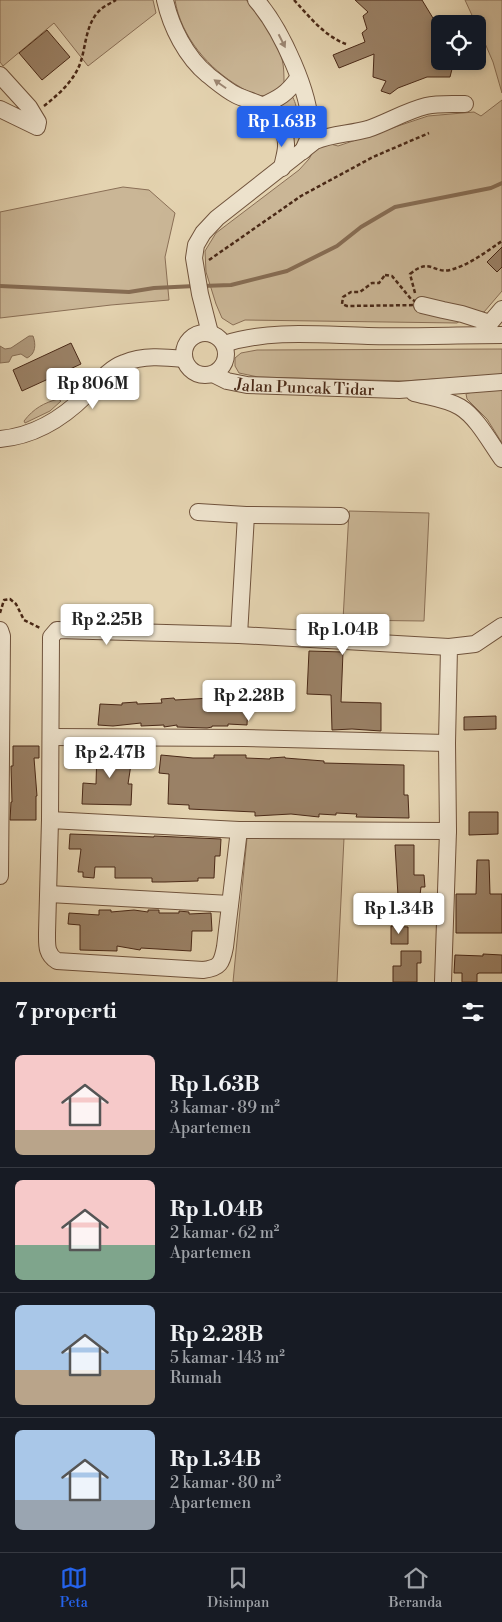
<!DOCTYPE html>
<html lang="id">
<head>
<meta charset="utf-8">
<style>
  :root { --surface:#171b24; --page:#242831; --text:#f1f3f6; --muted:#9ea1a6; --line:#363941; --accent:#2563eb }
  body { margin:0; font-family:"Libre Bodoni",serif; background:var(--page); color:var(--text); height:100vh; display:flex; flex-direction:column; font-size:19px; white-space:nowrap }
  * { box-sizing:border-box; margin:0 }
  p { font-size:16px; color:var(--muted) }
  .icon { flex:none; width:28px; height:28px; fill:none; stroke:currentColor; stroke-width:2; stroke-linecap:round; stroke-linejoin:round }
  .map { position:relative; height:982px; overflow:hidden }
  .drawer { display:flex; flex-direction:column; background:var(--surface); flex:1 }
  .drawer>* { flex:none }
  .tools { position:absolute; left:431px; top:15px; display:grid; gap:10px }
  .tools a { display:grid; place-items:center; width:55px; height:55px; border-radius:8px; background:var(--surface); box-shadow:0 2px 8px #0003; font-size:25px }
  .price { position:absolute; translate:-50% -42px; padding:0 11px; border-radius:5px; background:#fff; color:#222; font-size:16px; line-height:32px; filter:drop-shadow(0 1px 2px #0008) }
  .price::after { content:''; position:absolute; left:50%; top:30px; width:15px; height:11px; margin-left:-8px; background:inherit; clip-path:polygon(0 0,100% 0,50% 100%) }
  .price.active { background:var(--accent); color:#fff }
  ul { padding:0; list-style:none }
  li { display:flex; align-items:center; gap:15px; height:125px; padding:0 15px }
  li+li { border-top:1px solid var(--line) }
  li span { display:grid; place-items:center; flex:none; width:140px; height:100px; border-radius:8px; color:#555 }
  li>.icon { margin-inline-start:auto }
  span .icon { width:60px; height:60px; fill:#fffc; stroke-width:1 }
  li b { font-size:21px }
  h2 { display:flex; justify-content:space-between; align-items:center; height:60px; padding:0 15px; font-size:21px }
  .menu { display:flex; justify-content:space-around; align-items:center; height:70px; border-top:1px solid var(--line); background:var(--surface); font-size:14px; color:var(--muted) }
  .menu a { display:grid; justify-items:center; gap:2px }
  .menu .active { color:var(--accent) }
  .map>svg:first-child { display:block }
  .green { fill:#cab696; stroke:#8a6f56 }
  .water { fill:#af997c; stroke:#866c53 }
  .lines { fill:none; stroke-linecap:round; stroke-linejoin:round }
  .stream { stroke:#866c53; stroke-width:4 }
  .building { fill:#9a8166; stroke:#492816 }
  .minor-casing { stroke:#70533c; stroke-width:18 }
  .path { stroke:#492816; stroke-width:2.5; stroke-dasharray:4 2.5; stroke-linecap:butt }
  .minor { stroke:#ede2cc; stroke-width:16 }
  .oneway { fill:#9b8571 }
  .labels { text-anchor:middle; stroke-width:5; stroke-linejoin:round; paint-order:stroke }
  .street-label { font-size:16px; fill:#492816; stroke:#ede2cc }
</style>
</head>
<body>
<div class="map">
<svg width="502" height="982" viewBox="0 0 502 982">
  <rect width="100%" height="100%" fill="#e4d3b0"/>
  <filter id="stains"><feTurbulence type="fractalNoise" baseFrequency=".004" numOctaves="4"/><feColorMatrix values="0 0 0 0 .2 0 0 0 0 .09 0 0 0 0 .02 0 0 0 .5 -.17"/></filter>
  <radialGradient id="worn" r=".72"><stop offset=".6" stop-color="#630" stop-opacity="0"/><stop offset="1" stop-color="#630" stop-opacity=".3"/></radialGradient>
  <path class="green" d="M0,0H153L156,13L88,66L54,23L3,66L0,62Z
    M175,0H246C260,14 277,40 282,59C284,67 284,75 284,83C281,86 277,92 273,94C262,99 250,93 240,87C209,69 181,37 175,0Z
    M465,0H502V93L493,62L478,27V24H476Z
    M292,96C297,104 301,123 292,129L275,108L286,102Z
    M502,100V291L484,312H473L457,323L245,320L233,325L222,318L216,304L206,272L205,251L216,233L299,170L309,159L317,145L327,143L338,146L428,116L474,112L481,116Z
    M123,187L149,190L175,213L165,257L169,300L111,305L0,318V212Z
    M502,349V375L403,381L258,377L239,373L235,366V358L241,353L257,350Z
    M502,389V443L487,419L467,399L466,394L475,391Z
    M58,399L61,401L50,411L25,423L24,421C34,408 44,403 58,399Z
    M349,511L429,513L424,621L343,620Z
    M247,838H344L337,982H233Z"/>
  <path class="water" d="M29,336H33C36,344 36,354 27,358L21,354L12,356L9,362L0,363V346L5,349L11,348Z"/>
  <g class="lines">
    <path class="stream" d="M0,286L129,292L154,288L195,286
      M202,286L231,285L287,271L337,246L361,227L395,207L491,188L502,183"/>
  </g>
  <path class="building" d="M355,0H422L436,23L440,35V61H454L450,77H427L398,88L390,94L381,91L386,81L373,77L374,54L339,68L333,55L365,42L362,33L367,29L363,16L368,12Z
    M47,30L70,57L42,80L19,53Z
    M502,247V267L497,272L487,262Z
    M71,343L81,364L22,391L13,370Z
    M309,651L343,652L341,702L381,703V731L352,729L332,730L331,695L307,694Z
    M174,698L175,700L211,698V702L231,701V700L248,701L247,725L228,724V726H212V727L207,728L177,727V725L164,727V725L141,726V723L113,726L98,725L100,704L122,705V703L137,702V704L162,703L161,699Z
    M496,716V729L464,730V717Z
    M13,746H39V758H34L37,796H36V820H10L11,802H12L11,766H13Z
    M97,749L133,751L128,784H132L131,805L82,804L83,783L96,784Z
    M161,755L193,758H214V755H246V758L270,759V758L285,757V758L324,761V763L404,765V795H408L409,818L356,817L357,814L336,813V815L319,814V817L291,814L255,816V812L189,809V805L168,804L169,774L159,773Z
    M469,812H498V834L469,835Z
    M70,834L154,837V836L221,839L220,856H215L214,878H198V881L165,882H152V878H115V867H95L94,878L83,877V872H78L81,849H69Z
    M395,845H414V875H424L425,887H421L418,911L396,908L398,896Z
    M477,860H489L490,894H502V933H456V894H476Z
    M99,910H111V912L134,910L148,912V910H159V913H179V911L189,912V914L211,913L212,931H192L191,951L141,948L140,950L117,946V951L80,950V925L68,924L69,913L99,915Z
    M391,926L408,927V944H391Z
    M401,951H421V963H417V982H393V966H401Z
    M483,954L502,955V973H479L477,974V982H462V973H454L455,955L483,956Z"/>
  <g class="lines">
    <defs>
      <g id="minor">
        <path d="M165,0C171,27 186,57 208,75C217,82 226,90 236,95C244,99 253,101 261,105C273,112 287,131 286,146C286,153 283,161 282,168"/>
        <path d="M256,0C280,27 313,96 310,133C309,139 305,145 303,151"/>
        <path d="M0,75L29,107L38,122L37,127L0,109"/>
        <path d="M262,106C279,98 287,94 298,78"/>
        <path d="M422,305L443,310L462,314L490,323"/>
        <path d="M484,330L502,309"/>
        <circle cx="205" cy="354" r="21"/>
        <path d="M210,333L200,294L194,258L196,245L203,233L217,218L315,141C332,134 350,134 368,129C388,122 406,111 426,106C438,103 453,104 465,104"/>
        <path d="M224,344C270,329 321,335 368,336C413,337 457,335 502,335"/>
        <path id="s1" d="M213,374L227,381L247,385L399,390L502,382"/>
        <path d="M414,393C429,397 447,399 460,407C477,417 491,444 502,459"/>
        <path d="M0,439C34,436 63,418 86,395C98,383 108,369 124,363C143,355 164,357 184,359"/>
        <path d="M198,512L246,515L341,516"/>
        <path d="M0,630L2,636L0,876"/>
        <path d="M239,635L246,515"/>
        <path d="M51,737L244,738L447,743"/>
        <path d="M50,820L239,830L448,831L443,982"/>
        <path d="M239,830L225,947C222,963 220,968 203,970L57,961C46,954 47,945 47,933L50,820L51,637L57,630L239,635L449,647"/>
        <path d="M448,831L447,743L449,647L475,644L502,626"/>
        <path d="M49,894L230,904"/>
      </g>
    </defs>
    <use href="#minor" class="minor-casing"/>
    <path class="path" d="M294,0C309,16 324,36 346,44
      M44,106C59,94 75,80 81,61C86,45 86,23 100,10C104,6 111,3 116,0
      M209,260L301,196L373,157L429,133
      M385,275L392,276L411,299L422,305L347,306L342,304L343,297L351,292H360L372,283H379Z
      M415,293L410,274C430,257 434,274 450,270C469,265 486,252 502,241
      M0,613L4,600L10,599L16,604L24,620L40,628"/>
    <use href="#minor" class="minor"/>
  </g>
  <defs><path id="oneway-solid" d="M-6-.8H1V-3.2L6.5 0L1 3.2V.8H-6Z" transform="scale(1.25)"/></defs>
  <g class="oneway">
    <use href="#oneway-solid" transform="translate(282 41) rotate(63)"/>
    <use href="#oneway-solid" transform="translate(220 84) rotate(-145)"/>
  </g>
  <g class="labels">
    <g class="street-label">
      <text dy="6" stroke="none"><textPath href="#s1" startOffset="94">Jalan Puncak Tidar</textPath></text>
    </g>
  </g>
  <rect width="100%" height="100%" filter="url(#stains)"/>
  <rect width="100%" height="100%" fill="url(#worn)"/>
</svg>
<div class="tools">
<a><svg class="icon" aria-label="locate" viewBox="0 0 24 24"><circle cx="12" cy="12" r="6"/><path d="M12 2v4M12 18v4M2 12h4M18 12h4"/></svg></a>
</div>
<b class="price active" style="left:282px;top:148px">Rp 1.63B</b>
<b class="price" style="left:93px;top:410px">Rp 806M</b>
<b class="price" style="left:107px;top:646px">Rp 2.25B</b>
<b class="price" style="left:343px;top:656px">Rp 1.04B</b>
<b class="price" style="left:249px;top:722px">Rp 2.28B</b>
<b class="price" style="left:110px;top:779px">Rp 2.47B</b>
<b class="price" style="left:399px;top:935px">Rp 1.34B</b>
</div>
<section class="drawer">
<h2>7 properti<svg class="icon" aria-label="filters" viewBox="0 0 24 24"><path d="M4 7h16M4 17h16"/><circle cx="9" cy="7" r="2"/><circle cx="15" cy="17" r="2"/></svg></h2>
<ul>
<li><span style="background:linear-gradient(#f6c9c9 75%,#b9a48a 0)"><svg class="icon" aria-label="home" viewBox="0 0 24 24"><path d="M3 11l9-7 9 7M6 9v11h12V9"/></svg></span><div><b>Rp 1.63B</b><p>3 kamar · 89 m²</p><p>Apartemen</p></div></li>
<li><span style="background:linear-gradient(#f6c9c9 65%,#7fa58c 0)"><svg class="icon" aria-label="home" viewBox="0 0 24 24"><path d="M3 11l9-7 9 7M6 9v11h12V9"/></svg></span><div><b>Rp 1.04B</b><p>2 kamar · 62 m²</p><p>Apartemen</p></div></li>
<li><span style="background:linear-gradient(#a9c7e8 65%,#b9a48a 0)"><svg class="icon" aria-label="home" viewBox="0 0 24 24"><path d="M3 11l9-7 9 7M6 9v11h12V9"/></svg></span><div><b>Rp 2.28B</b><p>5 kamar · 143 m²</p><p>Rumah</p></div></li>
<li><span style="background:linear-gradient(#a9c7e8 70%,#9aa5b1 0)"><svg class="icon" aria-label="home" viewBox="0 0 24 24"><path d="M3 11l9-7 9 7M6 9v11h12V9"/></svg></span><div><b>Rp 1.34B</b><p>2 kamar · 80 m²</p><p>Apartemen</p></div></li>
</ul>
</section>
<nav class="menu">
<a class="active"><svg class="icon" aria-label="map" viewBox="0 0 24 24"><path d="M3 6l6-2 6 2 6-2v14l-6 2-6-2-6 2zM9 4v14M15 6v14"/></svg>Peta</a>
<a><svg class="icon" aria-label="saved" viewBox="0 0 24 24"><path d="M7 4h10v16l-5-4-5 4z"/></svg>Disimpan</a>
<a><svg class="icon" aria-label="home" viewBox="0 0 24 24"><path d="M3 11l9-7 9 7M6 9v11h12V9"/></svg>Beranda</a>
</nav>
</body>
</html>
